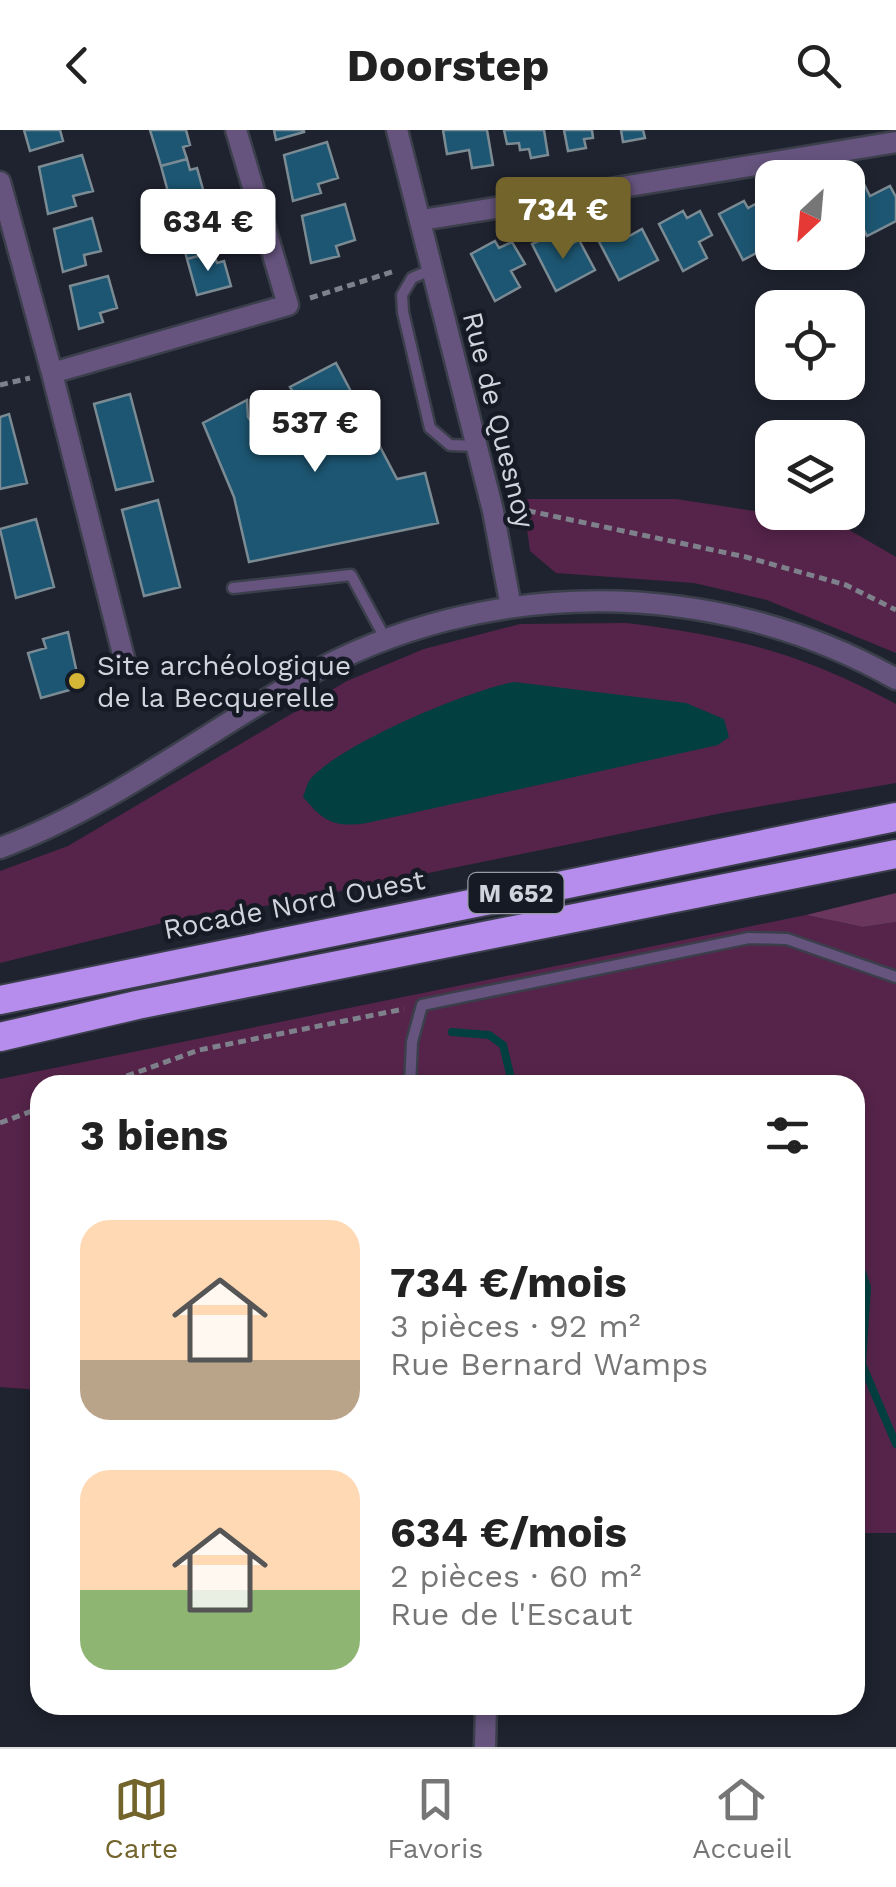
<!DOCTYPE html>
<html lang="fr">
<head>
<meta charset="utf-8">
<style>
  :root { --surface:#fff; --page:#f6f6f6; --text:#222; --muted:#767676; --line:#e0e0e0; --accent:#73642b }
  body { margin:0; font-family:"Work Sans",sans-serif; background:var(--page); color:var(--text); height:100vh; display:flex; flex-direction:column; font-size:38px; white-space:nowrap }
  * { box-sizing:border-box; margin:0 }
  p { font-size:32px; color:var(--muted) }
  .icon { flex:none; width:55px; height:55px; fill:none; stroke:currentColor; stroke-width:2; stroke-linecap:round; stroke-linejoin:round }
  .map { position:relative; flex:1; overflow:hidden }
  .details { position:absolute; left:30px; top:945px; width:835px; height:640px; display:flex; flex-direction:column; background:var(--surface); border-radius:30px; box-shadow:0 5px 15px #0003 }
  .details>* { flex:none }
  .needle { width:65px; rotate:206deg }
  .controls { position:absolute; left:755px; top:30px; display:grid; gap:20px }
  .controls a { display:grid; place-items:center; width:110px; height:110px; border-radius:20px; background:var(--surface); box-shadow:0 5px 15px #0003; font-size:50px }
  .price { position:absolute; translate:-50% -85px; padding:0 22px; border-radius:10px; background:#fff; color:#222; font-size:32px; line-height:65px; filter:drop-shadow(0 2px 5px #0008) }
  .price::after { content:''; position:absolute; left:50%; top:60px; width:30px; height:22px; margin-left:-15px; background:inherit; clip-path:polygon(0 0,100% 0,50% 100%) }
  .price.active { background:var(--accent); color:#fff }
  ul { padding:0; list-style:none }
  li { display:flex; align-items:center; gap:30px; height:250px; padding:0 50px }
  li span { display:grid; place-items:center; flex:none; width:280px; height:200px; border-radius:30px; color:#555 }
  li>.icon { margin-inline-start:auto }
  span .icon { width:120px; height:120px; fill:#fffc; stroke-width:1 }
  li b { font-size:42px }
  h2 { display:flex; justify-content:space-between; align-items:center; height:120px; padding:0 50px; font-size:42px }
  header { display:flex; justify-content:space-between; align-items:center; height:130px; padding:0 50px; background:var(--surface); font-size:45px; font-weight:700 }
  .dock { display:flex; justify-content:space-around; align-items:center; height:140px; border-top:2px solid var(--line); background:var(--surface); font-size:28px; color:var(--muted) }
  .dock a { display:grid; justify-items:center; gap:5px }
  .dock .active { color:var(--accent) }
  .map>svg:first-child { display:block }
  .green { fill:#56244a }
  .forest { fill:#6b365e }
  .water { fill:#023f41 }
  .lines { fill:none; stroke-linecap:round; stroke-linejoin:round }
  .stream { stroke:#023f41; stroke-width:8 }
  .building { fill:#1d5672; stroke:#7b8b94; stroke-width:2.5 }
  .service-casing { stroke:#3b3f4b; stroke-width:15 }
  .minor-casing { stroke:#3b3f4b; stroke-width:25 }
  .trunk-casing { stroke:#3b3f4b; stroke-width:32 }
  .path { stroke:#7e818b; stroke-width:5; stroke-dasharray:8 5; stroke-linecap:butt }
  .service { stroke:#66547e; stroke-width:10 }
  .minor { stroke:#66547e; stroke-width:20 }
  .trunk { stroke:#b68cec; stroke-width:28 }
  .poi-dot { fill:#d5b535; stroke:#151a25; stroke-width:4 }
  .labels { text-anchor:middle; stroke-width:9; stroke-linejoin:round; paint-order:stroke }
  .shield { fill:#151a25; stroke:#999ca5; stroke-width:2.5 }
  .shield-label { font-size:25px; font-weight:bold; fill:#d1d4dc }
  .street-label { font-size:28px; fill:#d1d4dc; stroke:#151a25 }
  .poi-label { font-size:28px; fill:#d1d4dc; stroke:#151a25; text-anchor:start }
</style>
</head>
<body>
<header><svg class="icon" aria-label="back" viewBox="0 0 24 24"><path d="M15 5l-7 7 7 7"/></svg>Doorstep<svg class="icon" aria-label="search" viewBox="0 0 24 24"><circle cx="10" cy="10" r="6"/><path d="M15 15l6 6"/></svg></header>
<div class="map">
<svg width="896" height="1617" viewBox="0 0 896 1617">
  <rect width="100%" height="100%" fill="#1f232f"/>
  <path class="green" d="M523,369H676L839,394L896,427V523L767,470L694,453L556,443L530,421Z
    M627,493C734,507 800,522 896,574V653L722,683L272,775L195,785L0,833V741L68,716L347,551L424,519L520,494Z
    M806,785L863,797L896,792V1403H855V955H40V1260L0,1257V949Z"/>
  <path class="forest" d="M896,763V792L863,797L806,785Z"/>
  <path class="water" d="M514,552L686,573L724,589L729,607L718,615L367,693C335,698 324,692 303,667C306,660 307,652 312,647C348,611 465,562 514,552Z"/>
  <g class="lines">
    <path class="stream" d="M452,902L489,905L503,915L511,948L527,955
      M689,955H700
      M855,1122L867,1157L862,1234L896,1314"/>
  </g>
  <path class="building" d="M24,0H60L63,11L30,21Z
    M150,0H186L190,15L183,17L187,29L161,36Z
    M274,0H304V2L276,10Z
    M443,0H487L493,35L472,38L469,20L447,24Z
    M504,0H544L548,25L531,28L529,19L520,20L519,13L507,14Z
    M564,0H592L593,8L584,9L586,18L568,21Z
    M621,0H643L645,8L623,12Z
    M327,12L338,48L318,54L321,63L293,71L284,25Z
    M82,25L93,61L73,66L76,76L48,84L39,37Z
    M187,29L190,40L197,38L204,63L171,73L161,36Z
    M862,50L870,66L890,56L896,67V91L867,106L848,69V57Z
    M744,71L748,78L761,71L772,94L760,101L768,117L743,130L719,84Z
    M345,74L355,110L336,116L339,126L311,133L302,86Z
    M683,81L687,88L700,81L712,105L699,112L707,128L683,141L659,94Z
    M210,83L217,108L210,110L213,122L187,129L177,92Z
    M92,88L101,121L84,125L86,135L63,142L54,99Z
    M614,94L622,110L642,99L658,130L619,150L595,104Z
    M551,105L560,120L579,110L595,140L556,161L532,114Z
    M495,111L499,118L512,112L525,134L511,141L520,157L495,171L471,124Z
    M213,122L217,133L224,131L231,156L197,165L187,129Z
    M108,146L117,178L100,183L103,192L79,199L70,156Z
    M336,233L397,349L425,343L438,393L249,432L234,367L203,293L247,270L248,287L256,298L271,304L285,302L299,285L298,270L290,257Z
    M130,264L153,351L116,360L94,274Z
    M9,284L27,353L0,359V287Z
    M158,370L180,457L144,466L122,380Z
    M36,389L54,457L16,468L0,399Z
    M68,502L80,557L41,568L28,523L46,518L43,509Z"/>
  <g class="lines">
    <defs>
      <path id="service" d="M433,139L412,148L402,165L403,182L430,298L450,315L477,316
        M233,458L351,445L386,510
        M410,955L412,912L422,875L749,808L787,809L896,847"/>
      <path id="minor" d="M397,0L493,381L511,477
        M0,52L52,243L288,175L236,0
        M422,90L896,12
        M52,243L124,528
        M0,718C108,678 203,604 303,548C485,445 714,446 896,549
        M485,1617L486,1575"/>
      <path id="trunk" d="M0,870L896,687
        M0,907L137,875L896,724"/>
    </defs>
    <use href="#service" class="service-casing"/>
    <use href="#minor" class="minor-casing"/>
    <use href="#trunk" class="trunk-casing"/>
    <path class="path" d="M310,168L395,141
      M0,255L30,248
      M515,378L746,427L846,455L896,480
      M102,955L199,920L404,879
      M0,993L40,978"/>
    <use href="#service" class="service"/>
    <use href="#minor" class="minor"/>
    <use href="#trunk" class="trunk"/>
  </g>
  <circle class="poi-dot" cx="77" cy="551" r="10"/>
  <g class="labels">
    <rect class="shield" x="468.5" y="743" width="95" height="40" rx="8"/>
    <g class="shield-label">
      <text x="516" y="772">M 652</text>
    </g>
    <g class="street-label">
      <text transform="translate(499 290) rotate(76)" y="10">Rue de Quesnoy</text>
      <text transform="translate(294 774) rotate(-11)" y="10">Rocade Nord Ouest</text>
    </g>
    <g class="poi-label">
      <text x="97" y="545">Site archéologique<tspan x="97" dy="32">de la Becquerelle</tspan></text>
    </g>
  </g>
</svg>
<div class="controls">
<a><svg class="needle" viewBox="-14 -14 28 28"><path d="M0-13l5 13h-10z" fill="#e53935"/><path d="M0 13l5-13h-10z" fill="#767676"/></svg></a>
<a><svg class="icon" aria-label="locate" viewBox="0 0 24 24"><circle cx="12" cy="12" r="6"/><path d="M12 2v4M12 18v4M2 12h4M18 12h4"/></svg></a>
<a><svg class="icon" aria-label="layers" viewBox="0 0 24 24"><path d="M12 4l9 5-9 5-9-5zM3 14l9 5 9-5"/></svg></a>
</div>
<b class="price active" style="left:563px;top:132px">734 €</b>
<b class="price" style="left:208px;top:144px">634 €</b>
<b class="price" style="left:315px;top:345px">537 €</b>
<section class="details">
<h2>3 biens<svg class="icon" aria-label="filters" viewBox="0 0 24 24"><path d="M4 7h16M4 17h16"/><circle cx="9" cy="7" r="2"/><circle cx="15" cy="17" r="2"/></svg></h2>
<ul>
<li><span style="background:linear-gradient(#ffd9b3 70%,#b9a48a 0)"><svg class="icon" aria-label="home" viewBox="0 0 24 24"><path d="M3 11l9-7 9 7M6 9v11h12V9"/></svg></span><div><b>734 €/mois</b><p>3 pièces · 92 m²</p><p>Rue Bernard Wamps</p></div></li>
<li><span style="background:linear-gradient(#ffd9b3 60%,#8fb573 0)"><svg class="icon" aria-label="home" viewBox="0 0 24 24"><path d="M3 11l9-7 9 7M6 9v11h12V9"/></svg></span><div><b>634 €/mois</b><p>2 pièces · 60 m²</p><p>Rue de l'Escaut</p></div></li>
</ul>
</section>
</div>
<nav class="dock">
<a class="active"><svg class="icon" aria-label="map" viewBox="0 0 24 24"><path d="M3 6l6-2 6 2 6-2v14l-6 2-6-2-6 2zM9 4v14M15 6v14"/></svg>Carte</a>
<a><svg class="icon" aria-label="saved" viewBox="0 0 24 24"><path d="M7 4h10v16l-5-4-5 4z"/></svg>Favoris</a>
<a><svg class="icon" aria-label="home" viewBox="0 0 24 24"><path d="M3 11l9-7 9 7M6 9v11h12V9"/></svg>Accueil</a>
</nav>
</body>
</html>
